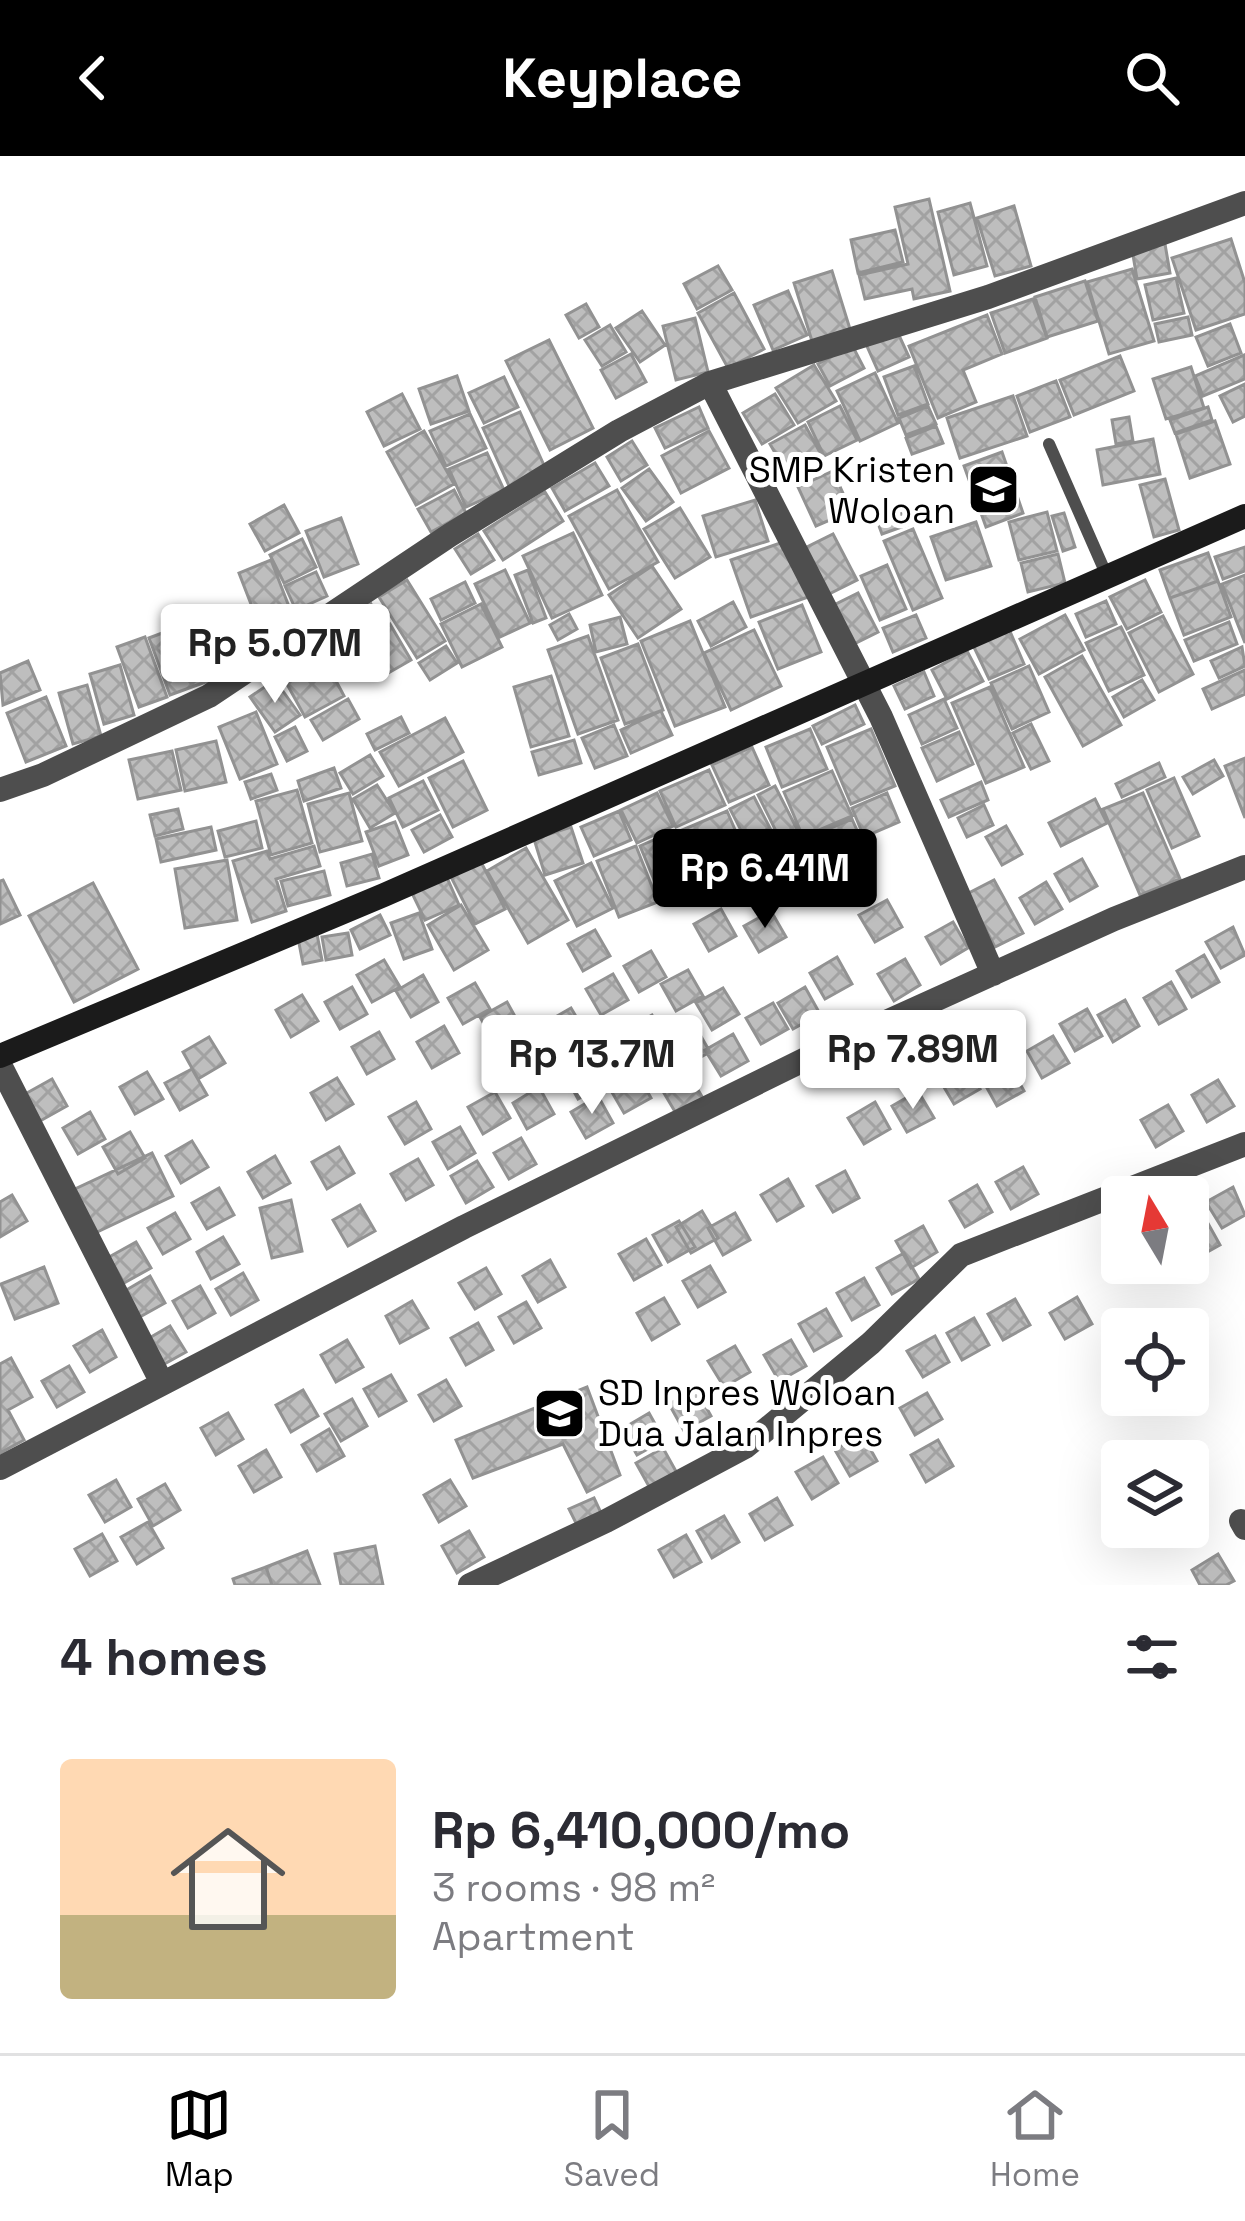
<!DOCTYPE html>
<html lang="en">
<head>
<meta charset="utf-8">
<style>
  :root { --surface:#fff; --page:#f7f7f7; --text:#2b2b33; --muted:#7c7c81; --line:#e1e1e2; --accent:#000 }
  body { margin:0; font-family:"Space Grotesk",sans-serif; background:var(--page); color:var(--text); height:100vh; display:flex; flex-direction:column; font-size:45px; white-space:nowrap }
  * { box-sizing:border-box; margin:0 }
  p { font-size:39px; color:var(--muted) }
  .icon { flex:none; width:66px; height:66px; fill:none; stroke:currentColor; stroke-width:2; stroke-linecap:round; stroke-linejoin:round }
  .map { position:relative; height:1429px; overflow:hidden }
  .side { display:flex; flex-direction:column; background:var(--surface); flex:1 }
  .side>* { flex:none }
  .needle { width:78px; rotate:350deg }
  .tools { position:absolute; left:1101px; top:1020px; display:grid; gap:24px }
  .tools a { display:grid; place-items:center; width:108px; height:108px; border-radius:12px; background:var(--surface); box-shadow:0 12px 48px #0002; font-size:60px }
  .price { position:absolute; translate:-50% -102px; padding:0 27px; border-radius:12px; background:#fff; color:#222; font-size:39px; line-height:78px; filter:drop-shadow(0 3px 6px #0008) }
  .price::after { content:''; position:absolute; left:50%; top:72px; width:36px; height:27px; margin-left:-18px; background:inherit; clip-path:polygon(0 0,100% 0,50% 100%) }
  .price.selected { background:var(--accent); color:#fff }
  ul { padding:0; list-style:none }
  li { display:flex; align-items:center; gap:36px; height:300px; padding:0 60px }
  li span { display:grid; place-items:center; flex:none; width:336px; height:240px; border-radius:12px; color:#555 }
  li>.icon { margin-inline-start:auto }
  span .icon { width:144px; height:144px; fill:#fffc; stroke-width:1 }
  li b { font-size:51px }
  h2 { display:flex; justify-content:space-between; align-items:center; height:144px; padding:0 60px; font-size:51px }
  header { display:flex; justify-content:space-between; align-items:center; height:156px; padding:0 60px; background:var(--accent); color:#fff; font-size:54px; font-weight:800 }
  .tab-bar { display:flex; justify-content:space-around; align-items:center; height:168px; border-top:3px solid var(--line); background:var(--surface); font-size:33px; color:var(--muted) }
  .tab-bar a { display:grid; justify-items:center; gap:6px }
  .tab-bar .selected { color:var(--accent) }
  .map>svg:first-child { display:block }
  .building { fill:url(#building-cross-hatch); stroke:#929292; stroke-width:3 }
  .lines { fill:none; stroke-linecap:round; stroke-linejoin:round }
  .service { stroke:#4e4e4e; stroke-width:12 }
  .minor { stroke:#4e4e4e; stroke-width:24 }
  .secondary { stroke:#1b1b1b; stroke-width:24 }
  .labels { text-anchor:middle; stroke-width:10; stroke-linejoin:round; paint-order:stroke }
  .poi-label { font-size:36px; fill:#000; stroke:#fff; text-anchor:end }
</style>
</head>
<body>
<header><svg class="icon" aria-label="back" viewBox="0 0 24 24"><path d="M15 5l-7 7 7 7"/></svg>Keyplace<svg class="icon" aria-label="search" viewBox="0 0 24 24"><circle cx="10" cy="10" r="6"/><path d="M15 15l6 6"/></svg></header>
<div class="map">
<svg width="1245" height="1429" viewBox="0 0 1245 1429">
  <defs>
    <pattern id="building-cross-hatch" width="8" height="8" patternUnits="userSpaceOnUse" patternTransform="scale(3)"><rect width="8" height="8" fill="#bebebe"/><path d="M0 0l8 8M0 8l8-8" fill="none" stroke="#a2a2a2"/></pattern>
  </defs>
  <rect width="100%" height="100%" fill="#fff"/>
  <path class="building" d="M929,43L950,135L914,143L912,133L865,143L859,119L908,108L895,51Z
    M970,47L987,110L954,119L938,56Z
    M1014,50L1031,110L995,120L977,62Z
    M895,74L903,106L858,117L851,84Z
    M1231,83L1245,127V158L1196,174L1172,102Z
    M1165,88L1170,117L1137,123L1132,93Z
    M718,110L732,134L697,153L684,128Z
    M1132,113L1154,185L1109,198L1087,126Z
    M832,115L850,173L812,185L794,127Z
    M1176,122L1184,157L1153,164L1145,129Z
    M1085,125L1098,165L1047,181L1035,141Z
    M788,135L807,179L773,194L754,149Z
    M734,137L764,193L728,212L698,157Z
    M1033,143L1047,182L1005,197L991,157Z
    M586,148L599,171L579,182L566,159Z
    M642,155L665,189L640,206L616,172Z
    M987,159L1002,198L963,214L976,246L938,262L909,190Z
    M1188,161L1192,179L1159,186L1155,168Z
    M695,162L708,216L676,224L663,170Z
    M1230,168L1241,197L1208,210L1196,181Z
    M610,169L626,196L602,210L585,184Z
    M897,175L909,201L878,215L866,188Z
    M549,184L593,272L550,294L506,205Z
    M852,189L864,212L830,230L818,208Z
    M631,198L646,226L616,242L601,214Z
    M1244,199L1245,223L1203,240L1195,220Z
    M1120,200L1134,235L1074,259L1060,224Z
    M814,209L836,245L798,267L776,232Z
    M914,210L928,248L898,259L884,221Z
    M1191,211L1204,252L1166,263L1153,223Z
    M875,217L898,267L860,285L837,235Z
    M457,220L469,255L431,268L419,233Z
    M504,221L518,251L484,267L469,237Z
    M1056,225L1070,261L1030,276L1017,240Z
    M1245,228V260L1233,266L1220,240Z
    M402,238L420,273L384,290L367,256Z
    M775,238L794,269L762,288L743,257Z
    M1013,240L1027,280L960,302L947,262Z
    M840,250L857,284L824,300L808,266Z
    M928,250L936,268L906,279L899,262Z
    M699,251L708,272L665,292L655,272Z
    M1208,251L1212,264L1175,277L1170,264Z
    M520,256L547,316L510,332L483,272Z
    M470,258L486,292L446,310L430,275Z
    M1129,261L1133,285L1116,288L1112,264Z
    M1215,265L1230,308L1190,322L1176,278Z
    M805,269L824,304L790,323L770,288Z
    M936,270L943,287L912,298L906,282Z
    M424,275L454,328L416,349L387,296Z
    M709,275L729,312L681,337L662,300Z
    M1153,283L1160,318L1103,329L1097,294Z
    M632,285L647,309L621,325L607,301Z
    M1002,296L1023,357L986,371L964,310Z
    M487,297L504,334L466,351L449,313Z
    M595,307L609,330L565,355L552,332Z
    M649,313L673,346L646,365L622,332Z
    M833,315L851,355L816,370L798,331Z
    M1165,323L1179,374L1154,381L1140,329Z
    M454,334L466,357L431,376L418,353Z
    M617,334L658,406L609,433L569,360Z
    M545,336L563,365L503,404L484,375Z
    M755,344L768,385L716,401L703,360Z
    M284,349L299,377L265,395L250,368Z
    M680,352L710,401L675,422L644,373Z
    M901,354L907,369L882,378L876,362Z
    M1047,356L1057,395L1019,404L1009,366Z
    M1064,357L1075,391L1063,395L1052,360Z
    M341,362L358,408L324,421L306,375Z
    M976,366L991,410L946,424L931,381Z
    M913,373L942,442L913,454L884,385Z
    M573,377L602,439L552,462L523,400Z
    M478,378L494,404L471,418L455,393Z
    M833,378L857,424L825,440L801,394Z
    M302,383L316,411L284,427L270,399Z
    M789,384L808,441L751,461L731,404Z
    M1245,391V415L1223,423L1215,401Z
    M1208,397L1218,425L1170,442L1160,414Z
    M1058,398L1065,427L1028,436L1021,407Z
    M271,404L293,461L261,474L239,417Z
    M887,409L906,453L880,464L861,420Z
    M652,410L681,453L638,482L609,439Z
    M505,414L530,467L500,481L475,428Z
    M528,414L546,462L533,467L515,419Z
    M316,416L327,440L296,454L285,430Z
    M1245,419V487L1222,428Z
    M407,424L445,485L417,502L379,441Z
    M1145,424L1161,456L1127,473L1110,441Z
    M1218,425L1231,461L1184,479L1170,442Z
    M465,426L475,447L441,464L431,443Z
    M858,437L878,476L850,490L830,451Z
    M1106,445L1116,468L1086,481L1076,458Z
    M733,446L746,471L711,490L698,465Z
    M371,448L384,467L361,483L348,465Z
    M481,448L502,491L462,511L441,468Z
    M802,449L821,496L778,513L759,466Z
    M569,458L577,473L558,484L550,469Z
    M916,459L926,482L893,496L883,472Z
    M1065,459L1084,494L1039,518L1020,483Z
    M1163,460L1193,518L1159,536L1129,477Z
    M620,461L627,488L596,496L590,469Z
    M690,465L725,551L675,570L641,485Z
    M1229,466L1237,488L1194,505L1185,484Z
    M189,467L211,524L170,539L149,482Z
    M390,468L411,504L383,520L362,485Z
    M1121,471L1144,519L1109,535L1086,487Z
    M1009,473L1024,508L989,523L973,489Z
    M754,474L781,530L731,554L704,497Z
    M588,480L618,564L578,578L548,494Z
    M145,481L167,541L139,551L117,491Z
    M316,487L344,540L305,561L276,508Z
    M638,488L663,554L625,568L601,502Z
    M446,490L457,507L430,524L419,507Z
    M1242,491L1245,510L1219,522L1211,505Z
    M967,495L983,525L947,543L932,514Z
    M1082,500L1121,569L1083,590L1045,521Z
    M28,505L40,534L3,549L0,517Z
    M120,509L134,559L104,568L90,518Z
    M1029,510L1049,556L1012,573L991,527Z
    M1245,514V538L1212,553L1203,533Z
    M924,516L934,540L905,553L894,530Z
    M551,520L569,580L531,591L514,531Z
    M275,524L300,559L275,576L250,541Z
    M1142,524L1154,544L1124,561L1113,541Z
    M87,529L101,580L73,588L59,537Z
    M990,531L1024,611L986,627L952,547Z
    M46,541L66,590L26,606L7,557Z
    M348,543L359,563L323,584L311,564Z
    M944,543L957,572L922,588L909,559Z
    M855,549L864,568L822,588L813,570Z
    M661,555L672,579L631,597L621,574Z
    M256,556L277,608L240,623L219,571Z
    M401,561L409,577L375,594L367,578Z
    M445,562L463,596L399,630L380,596Z
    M1031,568L1049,605L1031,613L1013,577Z
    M614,569L627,600L595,612L582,582Z
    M295,571L307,595L287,605L275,581Z
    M810,573L827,613L782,631L766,591Z
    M871,573L895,630L851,648L827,591Z
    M959,576L973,608L937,625L922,592Z
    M574,584L581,607L539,619L532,596Z
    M216,585L226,626L185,635L176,594Z
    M752,591L769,629L729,646L712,609Z
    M172,595L181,634L138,643L129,604Z
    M370,599L383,620L353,638L340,617Z
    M1245,602V662L1225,610Z
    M1214,604L1223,620L1193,638L1183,621Z
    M463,605L487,654L453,671L429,622Z
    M1159,607L1165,621L1122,641L1116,628Z
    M334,612L341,632L304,645L298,625Z
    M709,614L725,649L676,671L660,635Z
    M832,615L852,660L803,681L784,636Z
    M271,618L277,634L251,643L245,626Z
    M1174,622L1199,680L1172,692L1147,634Z
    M423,625L438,654L403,671L389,642Z
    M981,626L988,644L949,661L941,644Z
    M377,629L395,657L370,672L353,643Z
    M775,630L800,679L756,701L748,686L775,673L758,639Z
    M297,634L312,687L271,699L256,645Z
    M349,637L362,685L320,696L308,648Z
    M657,637L673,670L637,687L621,654Z
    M887,637L899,666L864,681L852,652Z
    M1143,637L1180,723L1140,739L1103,653Z
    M754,641L770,672L746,684L730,653Z
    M1095,643L1107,667L1061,690L1049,667Z
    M984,649L993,669L967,681L958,662Z
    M178,653L183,673L155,680L150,659Z
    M619,655L631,684L594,700L581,671Z
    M727,655L745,697L694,719L675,677Z
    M440,659L452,681L424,696L412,674Z
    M852,663L867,697L817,718L802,684Z
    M256,665L262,692L225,701L218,675Z
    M395,666L408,699L379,710L366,676Z
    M1006,670L1022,698L1002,709L986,681Z
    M211,671L216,694L161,706L156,683Z
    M571,671L583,707L545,719L534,683Z
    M672,676L696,734L664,748L640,690Z
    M796,686L808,708L767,728L756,705Z
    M314,690L320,710L276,723L286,755L252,766L233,705L267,695L270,703Z
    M636,690L658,746L619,761L597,705Z
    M526,692L568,764L528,787L487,715Z
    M372,698L379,722L347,730L341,707Z
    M747,700L759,724L710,748L697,724Z
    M1082,703L1097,730L1070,745L1055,718Z
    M227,704L237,764L185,772L175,713Z
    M481,706L505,753L475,768L451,721Z
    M591,707L613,752L577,770L555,725Z
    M324,715L330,739L288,750L281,725Z
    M445,717L459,749L425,764L410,733Z
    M3,724L20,759L0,768V725Z
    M994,724L1023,777L995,791L967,738Z
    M1046,726L1062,753L1035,768L1020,742Z
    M93,727L138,813L74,846L29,760Z
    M887,744L902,771L875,786L859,759Z
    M461,749L488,794L454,814L428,769Z
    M721,753L736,780L709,795L694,768Z
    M771,755L786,781L759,796L744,770Z
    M419,757L432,793L404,803L391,767Z
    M380,759L390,779L360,793L351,774Z
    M953,766L968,792L941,808L926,781Z
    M1233,771L1245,799L1221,812L1206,786Z
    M595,774L610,800L583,815L568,788Z
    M348,777L352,799L326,804L322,781Z
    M317,778L322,804L303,808L298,782Z
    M651,795L666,821L639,836L624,810Z
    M1204,799L1219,826L1192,841L1177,815Z
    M837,801L852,828L825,843L810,817Z
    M905,803L920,829L894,845L878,818Z
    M384,804L400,831L372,846L357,819Z
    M688,814L703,840L676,855L661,828Z
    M613,818L628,844L601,859L586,833Z
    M423,819L438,846L411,861L396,835Z
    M1171,826L1186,853L1159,868L1144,842Z
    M475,827L490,853L463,868L448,842Z
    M352,831L367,858L340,873L325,846Z
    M805,831L820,858L793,873L778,847Z
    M723,832L739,858L712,874L696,847Z
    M302,839L318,865L291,881L276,854Z
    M1125,844L1139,870L1113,886L1098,859Z
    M507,846L522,873L495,888L480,861Z
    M773,847L788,873L761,888L746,862Z
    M571,852L587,879L560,894L545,867Z
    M1087,853L1102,880L1075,895L1060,868Z
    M652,859L668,885L641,901L626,874Z
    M444,870L459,897L432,912L417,886Z
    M695,870L710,896L683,911L668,885Z
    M379,876L394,903L367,918L352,891Z
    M614,877L629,903L602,918L587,892Z
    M733,878L748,905L721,920L705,894Z
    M1053,880L1069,907L1042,922L1027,895Z
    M209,881L225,907L198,923L183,896Z
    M590,901L605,928L578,943L563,916Z
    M965,906L980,933L954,948L938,921Z
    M1009,908L1024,935L997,950L982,923Z
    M192,913L207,939L180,954L165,927Z
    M147,916L163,943L135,958L120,931Z
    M636,916L651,942L624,957L609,931Z
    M688,917L704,944L677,959L661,932Z
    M337,922L353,948L326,964L311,937Z
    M52,923L67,950L40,965L25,938Z
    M1218,924L1234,950L1207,966L1192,939Z
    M539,931L554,958L527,973L513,947Z
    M918,935L934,962L907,976L892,950Z
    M495,936L510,962L483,978L468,951Z
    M598,940L613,967L586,982L571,956Z
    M416,946L431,973L405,988L389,961Z
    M875,946L890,973L864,988L848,962Z
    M1168,949L1183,975L1156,991L1141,964Z
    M90,956L105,983L78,998L63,972Z
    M460,971L475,997L448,1013L433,986Z
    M130,976L145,1002L118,1018L103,991Z
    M521,982L536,1008L509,1023L494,997Z
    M192,985L208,1011L181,1027L166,1000Z
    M339,991L354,1017L327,1033L312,1006Z
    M152,997L173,1040L95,1077L75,1033Z
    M275,1000L290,1027L263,1042L248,1016Z
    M418,1003L433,1029L406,1044L391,1018Z
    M477,1005L493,1031L466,1047L451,1020Z
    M1023,1011L1038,1038L1011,1053L996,1026Z
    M845,1015L859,1042L833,1056L817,1030Z
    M788,1023L803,1050L777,1065L761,1039Z
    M977,1029L992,1056L965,1071L950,1045Z
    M1233,1031L1245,1059L1222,1072L1206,1046Z
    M219,1032L234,1059L207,1073L192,1047Z
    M12,1039L27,1065L0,1081V1046Z
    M291,1044L302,1095L272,1102L260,1052Z
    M360,1049L375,1075L348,1090L333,1064Z
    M702,1055L718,1082L691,1097L676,1071Z
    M175,1057L190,1083L163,1098L148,1072Z
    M735,1057L750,1084L723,1099L708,1072Z
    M1205,1062L1220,1089L1193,1104L1188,1095V1072Z
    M679,1065L695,1091L668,1106L653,1079Z
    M923,1070L937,1096L911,1112L896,1085Z
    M223,1081L239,1108L211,1123L197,1096Z
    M646,1083L661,1109L634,1124L619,1098Z
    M136,1086L151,1112L124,1127L109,1101Z
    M904,1097L919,1123L892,1138L877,1112Z
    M550,1104L565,1131L538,1146L523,1120Z
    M710,1110L725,1136L698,1151L683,1125Z
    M44,1111L58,1147L15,1163L1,1128Z
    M486,1112L501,1138L475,1153L459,1127Z
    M243,1117L258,1144L231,1159L216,1133Z
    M150,1120L165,1147L138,1162L123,1136Z
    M864,1122L879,1149L852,1164L837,1137Z
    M200,1130L215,1157L188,1172L173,1145Z
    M1077,1141L1092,1168L1065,1183L1050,1157Z
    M664,1142L679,1168L652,1184L637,1157Z
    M1015,1143L1030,1169L1003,1184L988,1158Z
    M412,1145L428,1172L400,1187L386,1160Z
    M526,1146L541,1172L514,1187L499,1161Z
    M826,1153L841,1180L814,1195L799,1168Z
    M974,1162L989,1189L962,1204L947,1177Z
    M478,1167L493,1194L466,1209L451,1182Z
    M170,1170L186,1196L159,1211L144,1185Z
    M102,1174L116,1201L90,1216L74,1190Z
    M935,1180L949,1206L923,1221L907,1195Z
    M347,1184L363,1211L336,1226L321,1199Z
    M791,1184L806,1210L779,1225L764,1199Z
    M735,1190L750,1216L724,1231L708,1205Z
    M11,1202L32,1241L8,1254L24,1284L0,1297V1208Z
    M69,1210L84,1236L57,1251L42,1225Z
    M391,1219L406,1245L379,1260L364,1233Z
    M446,1224L461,1250L434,1265L419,1239Z
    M587,1231L620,1319L587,1336L563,1288L473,1322L456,1284Z
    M696,1233L711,1260L684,1275L669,1248Z
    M303,1234L318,1260L291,1276L276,1249Z
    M927,1237L942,1263L915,1279L900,1252Z
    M352,1243L367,1270L341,1285L325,1258Z
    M228,1257L243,1283L216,1299L201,1272Z
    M649,1257L664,1284L637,1299L622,1273Z
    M329,1273L344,1300L317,1315L302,1289Z
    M862,1278L877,1305L850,1320L835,1294Z
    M938,1284L953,1310L926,1326L911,1299Z
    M663,1292L678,1319L651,1334L636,1307Z
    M266,1294L281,1321L254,1336L239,1310Z
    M823,1301L838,1327L812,1343L796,1316Z
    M116,1324L131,1351L105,1366L89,1339Z
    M450,1324L466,1350L439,1366L424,1339Z
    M165,1328L180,1354L153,1370L138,1343Z
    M594,1342L603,1361L579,1373L569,1353Z
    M777,1342L792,1369L765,1384L750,1358Z
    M724,1360L739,1386L712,1402L697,1375Z
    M148,1366L163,1392L137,1408L121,1381Z
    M469,1375L484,1401L457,1417L442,1390Z
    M102,1378L117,1405L90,1420L75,1393Z
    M686,1379L701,1406L674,1421L659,1394Z
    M375,1390L383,1429H341L335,1398Z
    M307,1395L320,1429H272L266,1411Z
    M1218,1398L1234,1425L1226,1429H1200L1192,1414Z
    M266,1411L272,1429H235L233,1423Z"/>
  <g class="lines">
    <path class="service" d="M1049,288L1107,420"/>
    <path class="minor" d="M710,227L881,561L993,818
      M0,634L43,619L209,540L450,379L619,275L710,227L988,141L1245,47
      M0,909L161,1225
      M0,1312L464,1071L822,895L1114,763L1245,711
      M1241,1365L1245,1372
      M470,1429L606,1365L745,1291L871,1187L961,1099L1245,988"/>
    <path class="secondary" d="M0,900L384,739L1245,360"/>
  </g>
  <defs>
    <symbol id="school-square" viewBox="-11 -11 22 22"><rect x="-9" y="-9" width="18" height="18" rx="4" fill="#000" stroke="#fff"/><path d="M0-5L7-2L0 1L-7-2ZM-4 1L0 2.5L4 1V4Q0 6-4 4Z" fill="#fff"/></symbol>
  </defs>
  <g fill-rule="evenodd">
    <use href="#school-square" x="964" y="304" width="59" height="59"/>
    <use href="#school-square" x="530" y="1228" width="59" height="59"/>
  </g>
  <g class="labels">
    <g class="poi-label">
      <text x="955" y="326">SMP Kristen<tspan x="955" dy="41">Woloan</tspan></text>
      <text x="598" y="1249" text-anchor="start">SD Inpres Woloan<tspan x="598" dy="41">Dua Jalan Inpres</tspan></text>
    </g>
  </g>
</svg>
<div class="tools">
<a><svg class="needle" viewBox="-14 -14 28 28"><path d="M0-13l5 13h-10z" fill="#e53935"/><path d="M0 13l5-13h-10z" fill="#7c7c81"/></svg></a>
<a><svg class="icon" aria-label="locate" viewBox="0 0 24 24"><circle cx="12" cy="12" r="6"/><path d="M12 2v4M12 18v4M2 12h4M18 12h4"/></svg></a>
<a><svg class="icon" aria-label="layers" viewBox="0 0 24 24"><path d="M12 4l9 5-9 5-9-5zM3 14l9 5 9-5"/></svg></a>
</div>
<b class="price" style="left:275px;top:550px">Rp 5.07M</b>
<b class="price selected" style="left:765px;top:775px">Rp 6.41M</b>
<b class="price" style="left:913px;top:956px">Rp 7.89M</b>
<b class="price" style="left:592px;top:961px">Rp 13.7M</b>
</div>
<section class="side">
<h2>4 homes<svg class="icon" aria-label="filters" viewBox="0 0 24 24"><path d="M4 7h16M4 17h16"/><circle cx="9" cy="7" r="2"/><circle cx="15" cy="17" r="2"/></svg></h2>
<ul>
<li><span style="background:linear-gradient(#ffd9b3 65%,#c2b280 0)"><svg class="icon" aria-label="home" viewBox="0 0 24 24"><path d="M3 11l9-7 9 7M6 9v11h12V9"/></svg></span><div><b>Rp 6,410,000/mo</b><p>3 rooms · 98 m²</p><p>Apartment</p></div></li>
</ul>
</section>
<nav class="tab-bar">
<a class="selected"><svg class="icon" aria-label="map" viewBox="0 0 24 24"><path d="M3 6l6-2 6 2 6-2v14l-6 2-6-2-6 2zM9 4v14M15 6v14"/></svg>Map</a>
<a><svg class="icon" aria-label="saved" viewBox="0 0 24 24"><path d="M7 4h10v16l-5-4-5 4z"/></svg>Saved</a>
<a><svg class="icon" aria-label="home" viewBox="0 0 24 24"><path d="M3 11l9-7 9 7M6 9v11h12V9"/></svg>Home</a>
</nav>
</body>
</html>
